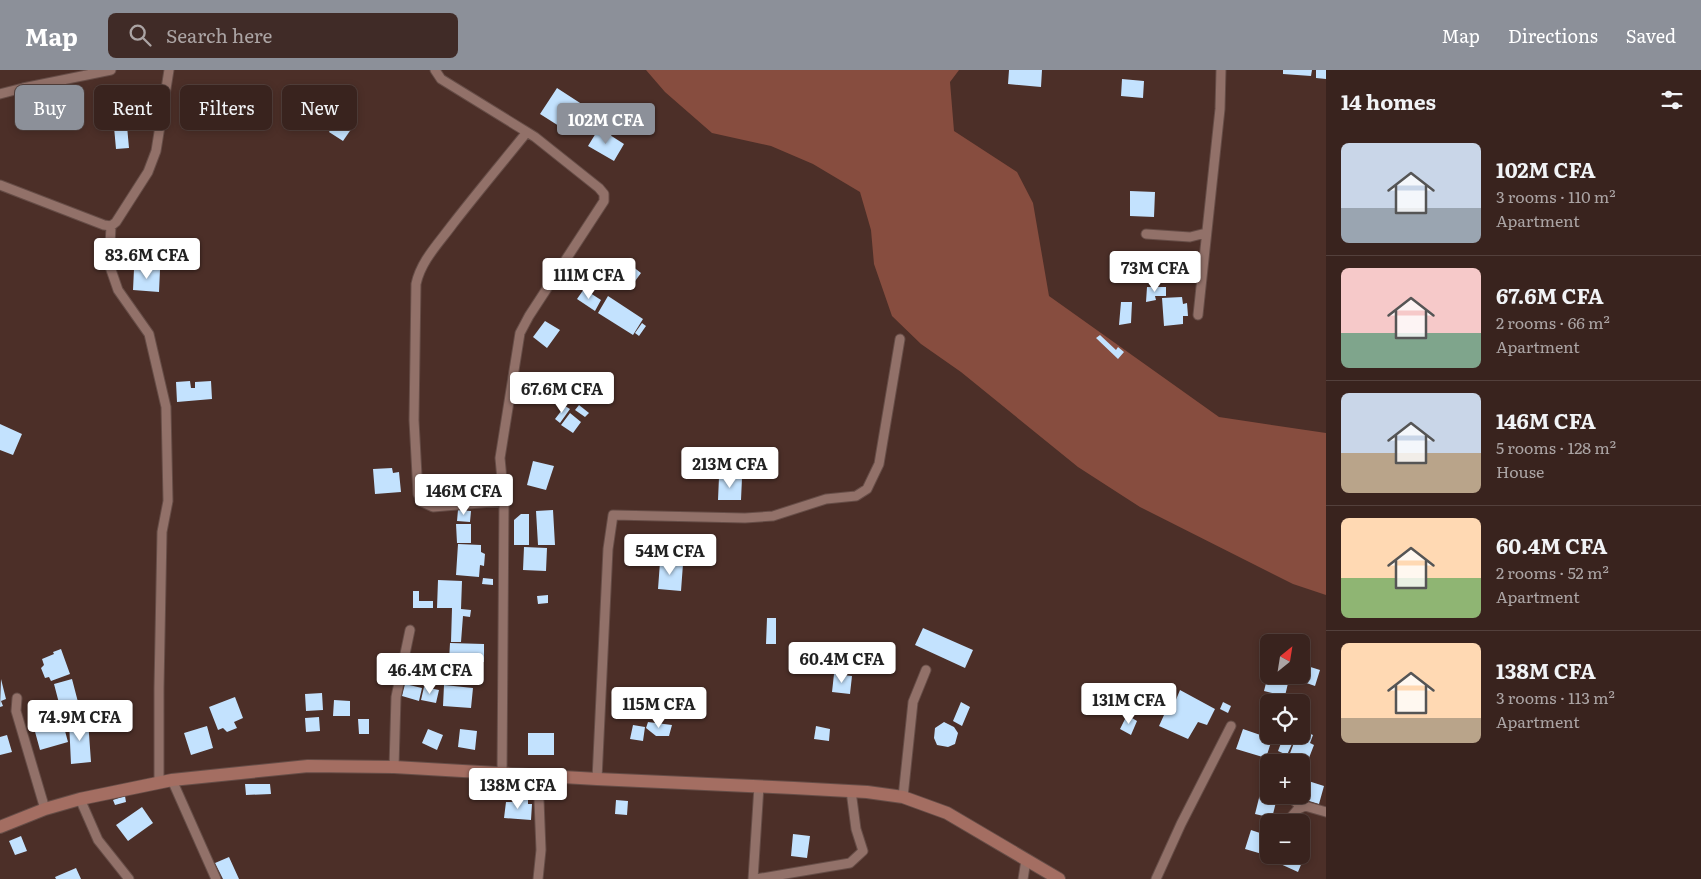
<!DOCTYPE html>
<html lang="en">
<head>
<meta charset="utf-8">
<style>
  :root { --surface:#39231e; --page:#402b27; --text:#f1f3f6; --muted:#aba4a4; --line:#53403c; --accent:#8c9099 }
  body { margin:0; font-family:Literata,serif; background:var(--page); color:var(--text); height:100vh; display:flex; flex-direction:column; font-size:19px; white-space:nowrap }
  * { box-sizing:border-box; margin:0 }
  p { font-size:16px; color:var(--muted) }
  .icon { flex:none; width:28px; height:28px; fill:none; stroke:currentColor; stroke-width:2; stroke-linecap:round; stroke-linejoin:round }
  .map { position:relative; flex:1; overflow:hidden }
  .panel { display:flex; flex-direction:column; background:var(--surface); width:375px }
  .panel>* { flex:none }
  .banner { position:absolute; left:15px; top:15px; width:475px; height:45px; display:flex; gap:10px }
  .needle { width:32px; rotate:30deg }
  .buttons { position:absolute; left:1260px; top:564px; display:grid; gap:10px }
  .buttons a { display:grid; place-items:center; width:50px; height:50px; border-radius:8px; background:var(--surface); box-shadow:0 2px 8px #0003,0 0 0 1px var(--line); font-size:25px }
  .price { position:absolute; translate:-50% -42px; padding:0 11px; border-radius:5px; background:#fff; color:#222; font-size:16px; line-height:32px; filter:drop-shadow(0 1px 2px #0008) }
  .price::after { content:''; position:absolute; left:50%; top:30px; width:15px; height:11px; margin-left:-8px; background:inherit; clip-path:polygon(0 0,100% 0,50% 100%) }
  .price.on { background:var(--accent); color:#fff }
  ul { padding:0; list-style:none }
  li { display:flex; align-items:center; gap:15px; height:125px; padding:0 15px }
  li+li { border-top:1px solid var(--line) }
  li span { display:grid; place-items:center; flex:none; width:140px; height:100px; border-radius:8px; color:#555 }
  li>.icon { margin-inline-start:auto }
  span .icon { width:60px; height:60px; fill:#fffc; stroke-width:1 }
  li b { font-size:21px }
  h2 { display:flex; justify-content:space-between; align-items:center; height:60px; padding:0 15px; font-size:21px }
  .chip { padding:0 18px; border-radius:8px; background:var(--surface); box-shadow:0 2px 8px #0003,0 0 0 1px var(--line); font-size:18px; line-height:45px }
  .chip.on { background:var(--accent); color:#fff }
  header { display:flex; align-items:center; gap:30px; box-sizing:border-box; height:70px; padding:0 25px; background:var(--accent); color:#fff }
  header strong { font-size:24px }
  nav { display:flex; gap:28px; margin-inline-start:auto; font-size:18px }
  .search { width:350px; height:45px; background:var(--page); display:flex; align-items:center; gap:12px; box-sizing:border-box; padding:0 18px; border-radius:8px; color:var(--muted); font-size:19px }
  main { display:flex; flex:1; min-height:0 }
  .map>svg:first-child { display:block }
  .green { fill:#874d3f }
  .building { fill:#c3e2fe }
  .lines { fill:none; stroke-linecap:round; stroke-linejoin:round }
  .street-casing { stroke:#664d47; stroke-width:11 }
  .secondary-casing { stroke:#664d47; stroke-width:14 }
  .street { stroke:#927169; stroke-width:9 }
  .secondary { stroke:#a46e62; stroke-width:12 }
</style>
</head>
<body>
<header>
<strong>Map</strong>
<div class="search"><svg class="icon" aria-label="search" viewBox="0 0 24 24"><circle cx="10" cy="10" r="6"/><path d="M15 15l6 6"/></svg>Search here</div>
<nav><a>Map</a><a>Directions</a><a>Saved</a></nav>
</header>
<main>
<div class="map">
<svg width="1326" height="809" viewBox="0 0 1326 809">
  <rect width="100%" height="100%" fill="#4c2f28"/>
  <path class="green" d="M646,0H959L950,12L954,61L1017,102L1033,133L1049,226L1219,347L1326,363V525L1293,514L1140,437L1078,397L961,302L921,274L892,246L874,194L871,160L860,122L813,94L771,76L712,63L665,22Z"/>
  <path class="building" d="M1009,0H1042L1041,17L1008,14Z
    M1283,0H1312L1311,6L1283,4Z
    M1316,0H1326V9L1316,8Z
    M1122,9L1144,11L1143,28L1121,26Z
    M557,18L594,42L585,57L577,52L570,63L540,44Z
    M630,36L645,48L634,63L619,51Z
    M122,41L125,52L110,55L108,44Z
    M340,45L354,55L343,71L329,62Z
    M127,56L129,78L116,79L114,57Z
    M599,58L624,74L614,91L588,76Z
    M1130,121L1155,122L1154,147L1130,146Z
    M623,189L641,203L630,218L612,205Z
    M134,199L160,200L159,222L133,220Z
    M1147,217H1166V226H1155L1156,230L1146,232Z
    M584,219L601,230L595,241L577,229Z
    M608,226L643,249L633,265L598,243Z
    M1182,227L1183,234L1187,233L1188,246H1183V254L1164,256L1162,228Z
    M1121,232H1132L1131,253L1119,255Z
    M545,251L560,260L547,278L533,267Z
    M642,253L646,256L639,266L635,263Z
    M1100,265L1116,280L1118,277L1124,282L1118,289L1096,268Z
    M190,311L191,318H195V312L211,311L212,329L177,332L176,312Z
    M579,335L589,343L585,347L575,340Z
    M565,336L570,339L560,353L555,349Z
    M570,343L581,352L573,363L561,355Z
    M0,354L22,364L13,385L0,380Z
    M715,378L738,380L737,403L714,401Z
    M533,391L554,396L546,420L527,415Z
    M392,398L393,403L399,402L401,422L375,424L373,399Z
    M719,407L742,408L741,430H718Z
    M458,440L471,441L470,452L457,451Z
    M553,440L555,475H538L536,441Z
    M521,444H529V475H514V450Z
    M456,454H471V473H457Z
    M458,474L481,475V482L485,484L484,496L480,495L479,507L456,505Z
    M524,477L547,478L546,501L523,500Z
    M660,492L683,494L681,521L658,519Z
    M483,508L493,509V515L482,514Z
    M438,510L462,511L461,539L471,540L470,547L463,546L461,572H451L452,538H437Z
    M413,521H419V531H433V538H413Z
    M548,525V533L538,534L537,526Z
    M767,548H776V574H766Z
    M923,558L973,580L965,598L915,575Z
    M450,573L484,574V592L449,591Z
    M61,579L70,604L51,611L49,607L45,608L41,598L44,595L42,589L54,584L53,582Z
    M1301,594L1320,600L1315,616L1295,609L1296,605H1301Z
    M449,595H480V608H449Z
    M834,604L852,606L850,624L832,622Z
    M1268,605H1275L1274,612L1278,613L1280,607L1289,609L1285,626L1264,621Z
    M1,609L6,629L1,631L3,636L0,637Z
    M72,609L78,632L60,637L54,614Z
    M405,614L422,618L419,631L402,626Z
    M444,615L473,618L471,638L443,636Z
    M424,617L439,620L436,633L421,630Z
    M1180,620L1215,639L1207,655L1198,652L1188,669L1159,656L1169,634L1173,637Z
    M1129,622L1146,628L1142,639L1125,634Z
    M322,623L323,640L306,641L305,624Z
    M235,627L243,648L234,652L237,658L227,662L223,658L218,660L209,637Z
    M334,630L350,631V646H333Z
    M961,632L970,637L962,656L953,651Z
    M1223,632L1231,636L1228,643L1220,639Z
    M1127,645L1137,651L1131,665L1120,659Z
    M319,647L320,661L306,662L305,648Z
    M358,649H369V664H359Z
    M62,650L68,672L40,680L34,658Z
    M88,650L91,692L71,694L69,651Z
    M648,652L672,655L669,666H656L646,658Z
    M944,652L954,657L958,663L955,674L948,677L937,675L934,668L935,658Z
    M633,655L645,657L643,671L630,669Z
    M207,656L213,678L191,685L184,663Z
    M816,656L830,659L829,671L814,669Z
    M428,659L443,665L437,680L422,673Z
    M460,659L477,661L475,680L458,677Z
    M1243,659L1272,669L1266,688L1236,679Z
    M1301,660L1313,665L1310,673L1314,675L1307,693L1289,686L1297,665H1301Z
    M528,663H554V685H528Z
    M7,665L12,682L0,685V667Z
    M1284,665H1296L1287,685L1278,681Z
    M1302,709L1324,716L1319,734L1296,727L1297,725H1301Z
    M245,714H270L271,724L246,725Z
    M1260,724L1277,728L1272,748L1255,744Z
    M125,726L126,732L115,735L113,730Z
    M513,728L528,730V734H532L531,750L504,748L506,732H513Z
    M616,730L628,731L627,745L615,744Z
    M142,737L153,753L128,771L116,755Z
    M1251,760L1269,766V786L1245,779Z
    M793,764L810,766L807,788L791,786Z
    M21,766L27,781L15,785L9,771Z
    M1301,772L1307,774L1305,779L1307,780L1298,802L1276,792L1279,785H1301Z
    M229,787L239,809H223L215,793Z
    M76,798L81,809H56L55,807Z"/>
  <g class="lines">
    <defs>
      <path id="street" d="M435,0L441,9L535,67L599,118L604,124V131L529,246L520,263L500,388L504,431L502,703
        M0,24L23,18L111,0
        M0,115L104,155L111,156L116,152L148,102L156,81L169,0
        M111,156L109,194L118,220L149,264L166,337L168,431L162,462L159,618V713
        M1146,164L1190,167L1206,163
        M1198,245L1220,39L1221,0
        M504,431L433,437L422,432L418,424L414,350L416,214C421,191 438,174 452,155C476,124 502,93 527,62
        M17,628L16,641L45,739
        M394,697L396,627L410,560
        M538,705L541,780L538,809
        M597,709L608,479L613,445L745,448L773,446L826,429L856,426L867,419L879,394L900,269
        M172,710L216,809
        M1287,725L1302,737
        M903,727L913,632L926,600
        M80,729L98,770L129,809
        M1287,752L1298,739L1305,736L1326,742
        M753,809L759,716
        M756,809L850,793L863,781L856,759L851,721
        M1023,809L1026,790
        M1156,809L1181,754L1231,656"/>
      <path id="secondary" d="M0,757L45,739L80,729L172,710L308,696L394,697L597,709L794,718L867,722L903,727L947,743L1059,809"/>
    </defs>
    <use href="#street" class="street-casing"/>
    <use href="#secondary" class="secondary-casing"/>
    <use href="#street" class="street"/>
    <use href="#secondary" class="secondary"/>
  </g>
</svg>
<div class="buttons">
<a><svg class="needle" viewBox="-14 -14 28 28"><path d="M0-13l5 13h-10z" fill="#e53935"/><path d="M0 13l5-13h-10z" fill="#aba4a4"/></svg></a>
<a><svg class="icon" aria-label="locate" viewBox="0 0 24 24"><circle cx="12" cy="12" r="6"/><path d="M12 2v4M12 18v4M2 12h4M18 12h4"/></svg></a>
<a>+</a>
<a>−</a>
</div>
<b class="price on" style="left:606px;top:75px">102M CFA</b>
<b class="price" style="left:147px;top:210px">83.6M CFA</b>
<b class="price" style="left:1155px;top:223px">73M CFA</b>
<b class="price" style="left:589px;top:230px">111M CFA</b>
<b class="price" style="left:562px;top:344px">67.6M CFA</b>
<b class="price" style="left:730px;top:419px">213M CFA</b>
<b class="price" style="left:464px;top:446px">146M CFA</b>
<b class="price" style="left:670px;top:506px">54M CFA</b>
<b class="price" style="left:842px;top:614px">60.4M CFA</b>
<b class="price" style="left:430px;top:625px">46.4M CFA</b>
<b class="price" style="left:1129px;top:655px">131M CFA</b>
<b class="price" style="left:659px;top:659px">115M CFA</b>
<b class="price" style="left:80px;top:672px">74.9M CFA</b>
<b class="price" style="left:518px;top:740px">138M CFA</b>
<div class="banner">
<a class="chip on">Buy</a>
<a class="chip">Rent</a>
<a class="chip">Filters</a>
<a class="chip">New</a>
</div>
</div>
<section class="panel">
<h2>14 homes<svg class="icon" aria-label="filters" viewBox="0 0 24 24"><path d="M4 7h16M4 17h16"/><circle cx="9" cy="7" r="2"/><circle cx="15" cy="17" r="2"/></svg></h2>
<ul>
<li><span style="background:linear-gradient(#c9d6e8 65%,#9aa5b1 0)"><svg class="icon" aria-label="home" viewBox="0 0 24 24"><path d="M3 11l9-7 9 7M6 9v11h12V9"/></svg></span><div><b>102M CFA</b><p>3 rooms · 110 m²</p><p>Apartment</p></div></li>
<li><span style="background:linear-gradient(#f6c9c9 65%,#7fa58c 0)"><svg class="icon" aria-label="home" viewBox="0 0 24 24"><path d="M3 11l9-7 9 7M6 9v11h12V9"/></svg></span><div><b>67.6M CFA</b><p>2 rooms · 66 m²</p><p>Apartment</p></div></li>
<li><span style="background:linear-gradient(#c9d6e8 60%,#b9a48a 0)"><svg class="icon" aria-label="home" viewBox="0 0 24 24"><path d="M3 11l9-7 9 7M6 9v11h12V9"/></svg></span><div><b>146M CFA</b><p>5 rooms · 128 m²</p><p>House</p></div></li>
<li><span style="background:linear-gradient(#ffd9b3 60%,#8fb573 0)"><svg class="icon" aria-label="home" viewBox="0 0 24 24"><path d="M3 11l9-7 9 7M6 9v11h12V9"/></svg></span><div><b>60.4M CFA</b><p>2 rooms · 52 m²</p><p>Apartment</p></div></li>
<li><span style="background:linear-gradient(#ffd9b3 75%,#b9a48a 0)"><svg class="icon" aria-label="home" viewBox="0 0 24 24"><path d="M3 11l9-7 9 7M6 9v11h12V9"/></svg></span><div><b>138M CFA</b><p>3 rooms · 113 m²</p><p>Apartment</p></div></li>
</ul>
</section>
</main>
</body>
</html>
